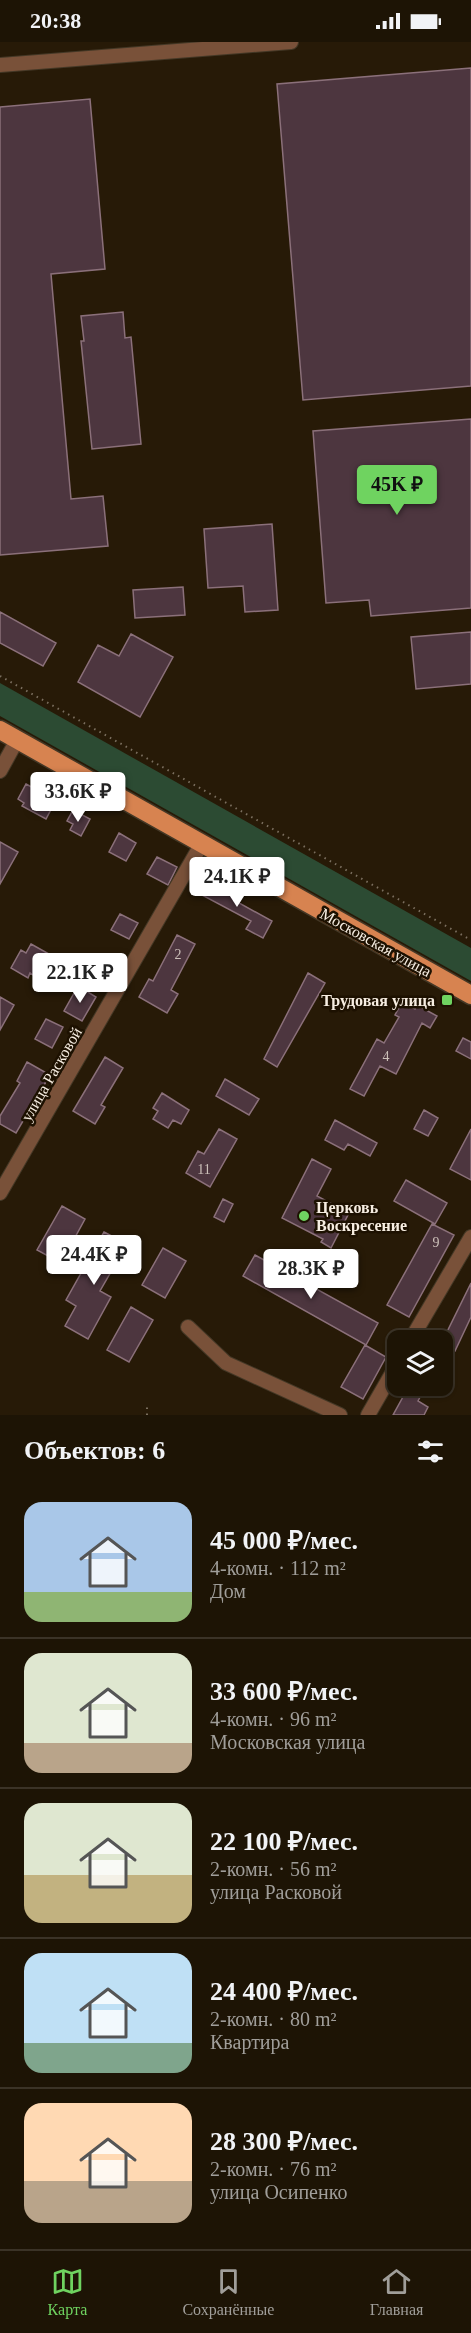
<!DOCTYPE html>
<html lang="ru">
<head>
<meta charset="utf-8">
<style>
  :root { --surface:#1d1405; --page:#251d0f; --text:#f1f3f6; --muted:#a09e9a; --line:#3b3327; --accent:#6fd360 }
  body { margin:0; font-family:"Times New Roman",serif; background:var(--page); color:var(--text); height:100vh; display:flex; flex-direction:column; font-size:22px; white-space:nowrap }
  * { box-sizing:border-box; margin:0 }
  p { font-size:20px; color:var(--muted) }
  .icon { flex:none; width:33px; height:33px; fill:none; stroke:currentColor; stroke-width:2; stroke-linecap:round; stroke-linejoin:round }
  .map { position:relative; height:1373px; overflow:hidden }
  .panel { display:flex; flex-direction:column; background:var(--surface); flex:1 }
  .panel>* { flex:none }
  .fabs { position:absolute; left:387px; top:1288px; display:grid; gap:12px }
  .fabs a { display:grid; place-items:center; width:66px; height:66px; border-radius:12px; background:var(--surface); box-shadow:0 2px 4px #0004,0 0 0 2px var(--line); font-size:30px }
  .price { position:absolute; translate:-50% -51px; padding:0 14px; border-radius:6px; background:#fff; color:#222; font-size:20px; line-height:39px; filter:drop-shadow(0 2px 3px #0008) }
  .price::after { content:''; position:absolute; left:50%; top:36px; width:18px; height:14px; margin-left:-9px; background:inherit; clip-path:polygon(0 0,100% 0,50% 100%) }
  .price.active { background:var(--accent); color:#111 }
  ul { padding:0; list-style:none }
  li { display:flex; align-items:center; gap:18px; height:150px; padding:0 24px }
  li+li { border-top:2px solid var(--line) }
  li span { display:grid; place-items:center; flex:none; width:168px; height:120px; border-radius:18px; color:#555 }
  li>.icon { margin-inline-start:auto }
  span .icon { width:72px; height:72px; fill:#fffc; stroke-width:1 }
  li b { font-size:26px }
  h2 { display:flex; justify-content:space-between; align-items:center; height:72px; padding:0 24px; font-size:26px }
  .status { display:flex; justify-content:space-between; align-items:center; height:42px; padding:0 30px; background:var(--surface); direction:ltr }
  .status svg { height:16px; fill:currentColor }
  .dock { display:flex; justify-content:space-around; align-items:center; height:84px; border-top:2px solid var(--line); background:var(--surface); font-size:16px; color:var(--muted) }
  .dock a { display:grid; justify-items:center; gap:3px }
  .dock .active { color:var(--accent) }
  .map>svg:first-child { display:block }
  .green { fill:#2c4b33 }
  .building { fill:#4d363f; stroke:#8b707a; stroke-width:1.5 }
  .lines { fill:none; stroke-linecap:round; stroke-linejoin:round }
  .minor-casing { stroke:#443826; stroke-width:16 }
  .major-casing { stroke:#443826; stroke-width:21 }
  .path { stroke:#7b6f5f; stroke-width:2; stroke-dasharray:1.5 4.5; stroke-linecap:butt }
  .minor { stroke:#795139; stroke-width:14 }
  .major { stroke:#d78350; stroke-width:18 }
  .poi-dot { fill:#6fd360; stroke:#1d1101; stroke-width:2 }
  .labels { text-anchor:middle; stroke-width:5; stroke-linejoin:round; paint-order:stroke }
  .number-label { font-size:14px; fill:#ccc0b9 }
  .street-label { font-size:16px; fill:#f7eee2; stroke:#1d1101 }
  .poi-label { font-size:16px; font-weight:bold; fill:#f7eee2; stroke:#1d1101; text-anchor:end }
</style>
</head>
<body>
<div class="status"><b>20:38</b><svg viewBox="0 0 49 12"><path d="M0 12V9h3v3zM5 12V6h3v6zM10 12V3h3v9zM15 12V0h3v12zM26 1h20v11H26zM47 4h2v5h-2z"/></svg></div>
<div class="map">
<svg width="471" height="1373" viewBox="0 0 471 1373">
  <rect width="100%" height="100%" fill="#271a07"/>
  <path class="green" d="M0,641L471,906V939L0,674Z"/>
  <path class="building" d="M471,26V344L303,358L277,42Z
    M90,57L105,227L51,232L71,457L103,454L108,504L0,513V65Z
    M123,270L125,296L131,295L141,402L92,407L81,299H84L81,274Z
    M471,377V566L371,574L369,558L326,561L313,389Z
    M272,482L278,568L245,570L243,544L208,546L204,487Z
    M183,545L185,573L135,576L133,548Z
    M0,570L56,601L43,624L0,601Z
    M471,590V642L416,647L411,595Z
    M131,592L173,615L140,675L78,640L98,603L119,614Z
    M26,742L56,758L46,777L22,764L24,761L18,757Z
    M73,768L90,777L81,794L70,788L73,782L67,779Z
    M119,791L136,801L126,819L109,810Z
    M0,800L18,810L0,842Z
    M157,815L177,825L168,843L147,832Z
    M207,839L241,857L239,861L272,879L263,896L246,887L251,879L200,852Z
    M120,872L138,881L129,897L111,888Z
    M177,893L195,902L171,948L178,952L167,971L139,955L149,937L153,939Z
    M31,902L49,912L36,935L30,931L28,936L11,926L21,908L26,911Z
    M97,912L115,922L106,937L89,927Z
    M308,931L325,941L277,1025L264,1017Z
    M78,944L96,955L82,979L64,969Z
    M0,955L14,963L0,988Z
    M402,960L415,967L417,963L437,974L430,986L422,981L396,1032L380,1024L364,1054L350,1047L377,997L384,1001L399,975L395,973Z
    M46,977L63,985L52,1006L35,997Z
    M463,996L471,1000V1017L456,1009Z
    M105,1015L123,1026L101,1063L105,1065L95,1082L73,1069Z
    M27,1020L50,1033L16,1091L0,1082V1074L20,1041L17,1039Z
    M225,1037L259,1057L249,1073L216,1054Z
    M162,1051L189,1068L181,1082L173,1078L168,1086L153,1077L158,1069L153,1066Z
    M424,1068L438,1076L428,1094L414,1087Z
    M335,1078L377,1101L370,1114L348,1102L344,1108L325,1098Z
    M219,1087L237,1097L210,1145L186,1131L198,1109L204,1112Z
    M471,1087V1138L450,1127Z
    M312,1117L331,1127L317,1154L349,1171L331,1206L321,1200L323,1197L282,1176Z
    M406,1138L447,1161L435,1182L394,1159Z
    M223,1157L233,1162L224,1180L214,1175Z
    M62,1164L85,1177L61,1221L37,1208Z
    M432,1182L454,1193L409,1275L387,1263Z
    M104,1190L127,1202L100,1249L111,1255L88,1297L65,1284L76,1264L66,1258Z
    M163,1206L186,1219L165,1256L142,1243Z
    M255,1213L378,1281L366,1303L243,1234Z
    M471,1241V1275L455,1309L442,1303V1300Z
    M131,1265L153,1278L129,1320L107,1308Z
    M365,1303L386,1315L363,1357L341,1345Z
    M409,1344H426L418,1359L428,1365L424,1373H393Z"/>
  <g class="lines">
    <defs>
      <path id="minor" d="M0,23L291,0
        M0,729L17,698
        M0,1151L201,803
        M188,1285L226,1321L340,1373
        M410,1299L471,1195
        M368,1373L398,1321"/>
      <path id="major" d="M0,688L471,953"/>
    </defs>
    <use href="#minor" class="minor-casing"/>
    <use href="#major" class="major-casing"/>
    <path class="path" d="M0,634L471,898
      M147,1373V1363"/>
    <use href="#minor" class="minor"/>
    <use href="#major" class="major"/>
  </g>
  <g class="poi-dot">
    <rect x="441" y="952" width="12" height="12" rx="3"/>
    <circle cx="304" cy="1174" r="6"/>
  </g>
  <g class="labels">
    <g class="number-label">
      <text x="178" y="917">2</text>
      <text x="386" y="1019">4</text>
      <text x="204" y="1132">11</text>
      <text x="436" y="1205">9</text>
    </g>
    <g class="street-label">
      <text transform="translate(376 900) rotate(29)" y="6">Московская улица</text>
      <text transform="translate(51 1032) rotate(-60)" y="6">улица Расковой</text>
    </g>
    <g class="poi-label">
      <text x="435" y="964">Трудовая улица</text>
      <text x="316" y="1171" text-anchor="start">Церковь<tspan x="316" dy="18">Воскресение</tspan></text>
    </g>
  </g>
</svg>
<div class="fabs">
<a><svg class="icon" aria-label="layers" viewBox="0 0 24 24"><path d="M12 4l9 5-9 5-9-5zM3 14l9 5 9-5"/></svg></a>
</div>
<b class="price active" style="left:397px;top:474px">45K ₽</b>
<b class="price" style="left:78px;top:781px">33.6K ₽</b>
<b class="price" style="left:237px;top:866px">24.1K ₽</b>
<b class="price" style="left:80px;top:962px">22.1K ₽</b>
<b class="price" style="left:94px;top:1244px">24.4K ₽</b>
<b class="price" style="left:311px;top:1258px">28.3K ₽</b>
</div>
<section class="panel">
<h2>Объектов: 6<svg class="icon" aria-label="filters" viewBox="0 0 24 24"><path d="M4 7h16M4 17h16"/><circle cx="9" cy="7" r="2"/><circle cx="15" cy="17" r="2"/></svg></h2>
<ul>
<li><span style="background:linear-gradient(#a9c7e8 75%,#8fb573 0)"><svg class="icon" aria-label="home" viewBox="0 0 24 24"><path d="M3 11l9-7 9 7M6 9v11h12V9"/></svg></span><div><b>45 000 ₽/мес.</b><p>4-комн. · 112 m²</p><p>Дом</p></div></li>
<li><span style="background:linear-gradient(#dfe7d0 75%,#b9a48a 0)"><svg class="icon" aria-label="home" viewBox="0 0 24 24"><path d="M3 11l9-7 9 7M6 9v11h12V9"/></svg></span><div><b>33 600 ₽/мес.</b><p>4-комн. · 96 m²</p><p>Московская улица</p></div></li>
<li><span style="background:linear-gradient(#dfe7d0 60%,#c2b280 0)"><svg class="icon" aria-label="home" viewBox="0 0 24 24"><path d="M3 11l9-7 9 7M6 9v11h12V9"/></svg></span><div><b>22 100 ₽/мес.</b><p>2-комн. · 56 m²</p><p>улица Расковой</p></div></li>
<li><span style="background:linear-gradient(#bfe0f5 75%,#7fa58c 0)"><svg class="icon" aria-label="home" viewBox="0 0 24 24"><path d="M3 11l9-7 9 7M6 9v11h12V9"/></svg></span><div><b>24 400 ₽/мес.</b><p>2-комн. · 80 m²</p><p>Квартира</p></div></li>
<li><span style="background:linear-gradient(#ffd9b3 65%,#b9a48a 0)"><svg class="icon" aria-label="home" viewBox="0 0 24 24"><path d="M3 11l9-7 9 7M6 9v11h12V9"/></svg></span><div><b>28 300 ₽/мес.</b><p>2-комн. · 76 m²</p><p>улица Осипенко</p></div></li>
</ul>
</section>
<nav class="dock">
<a class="active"><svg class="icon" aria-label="map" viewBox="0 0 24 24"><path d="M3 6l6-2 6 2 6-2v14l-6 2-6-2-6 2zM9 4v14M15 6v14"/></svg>Карта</a>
<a><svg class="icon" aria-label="saved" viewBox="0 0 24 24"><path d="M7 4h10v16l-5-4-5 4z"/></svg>Сохранённые</a>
<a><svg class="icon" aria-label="home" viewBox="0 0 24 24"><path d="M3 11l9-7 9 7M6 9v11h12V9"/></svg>Главная</a>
</nav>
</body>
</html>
